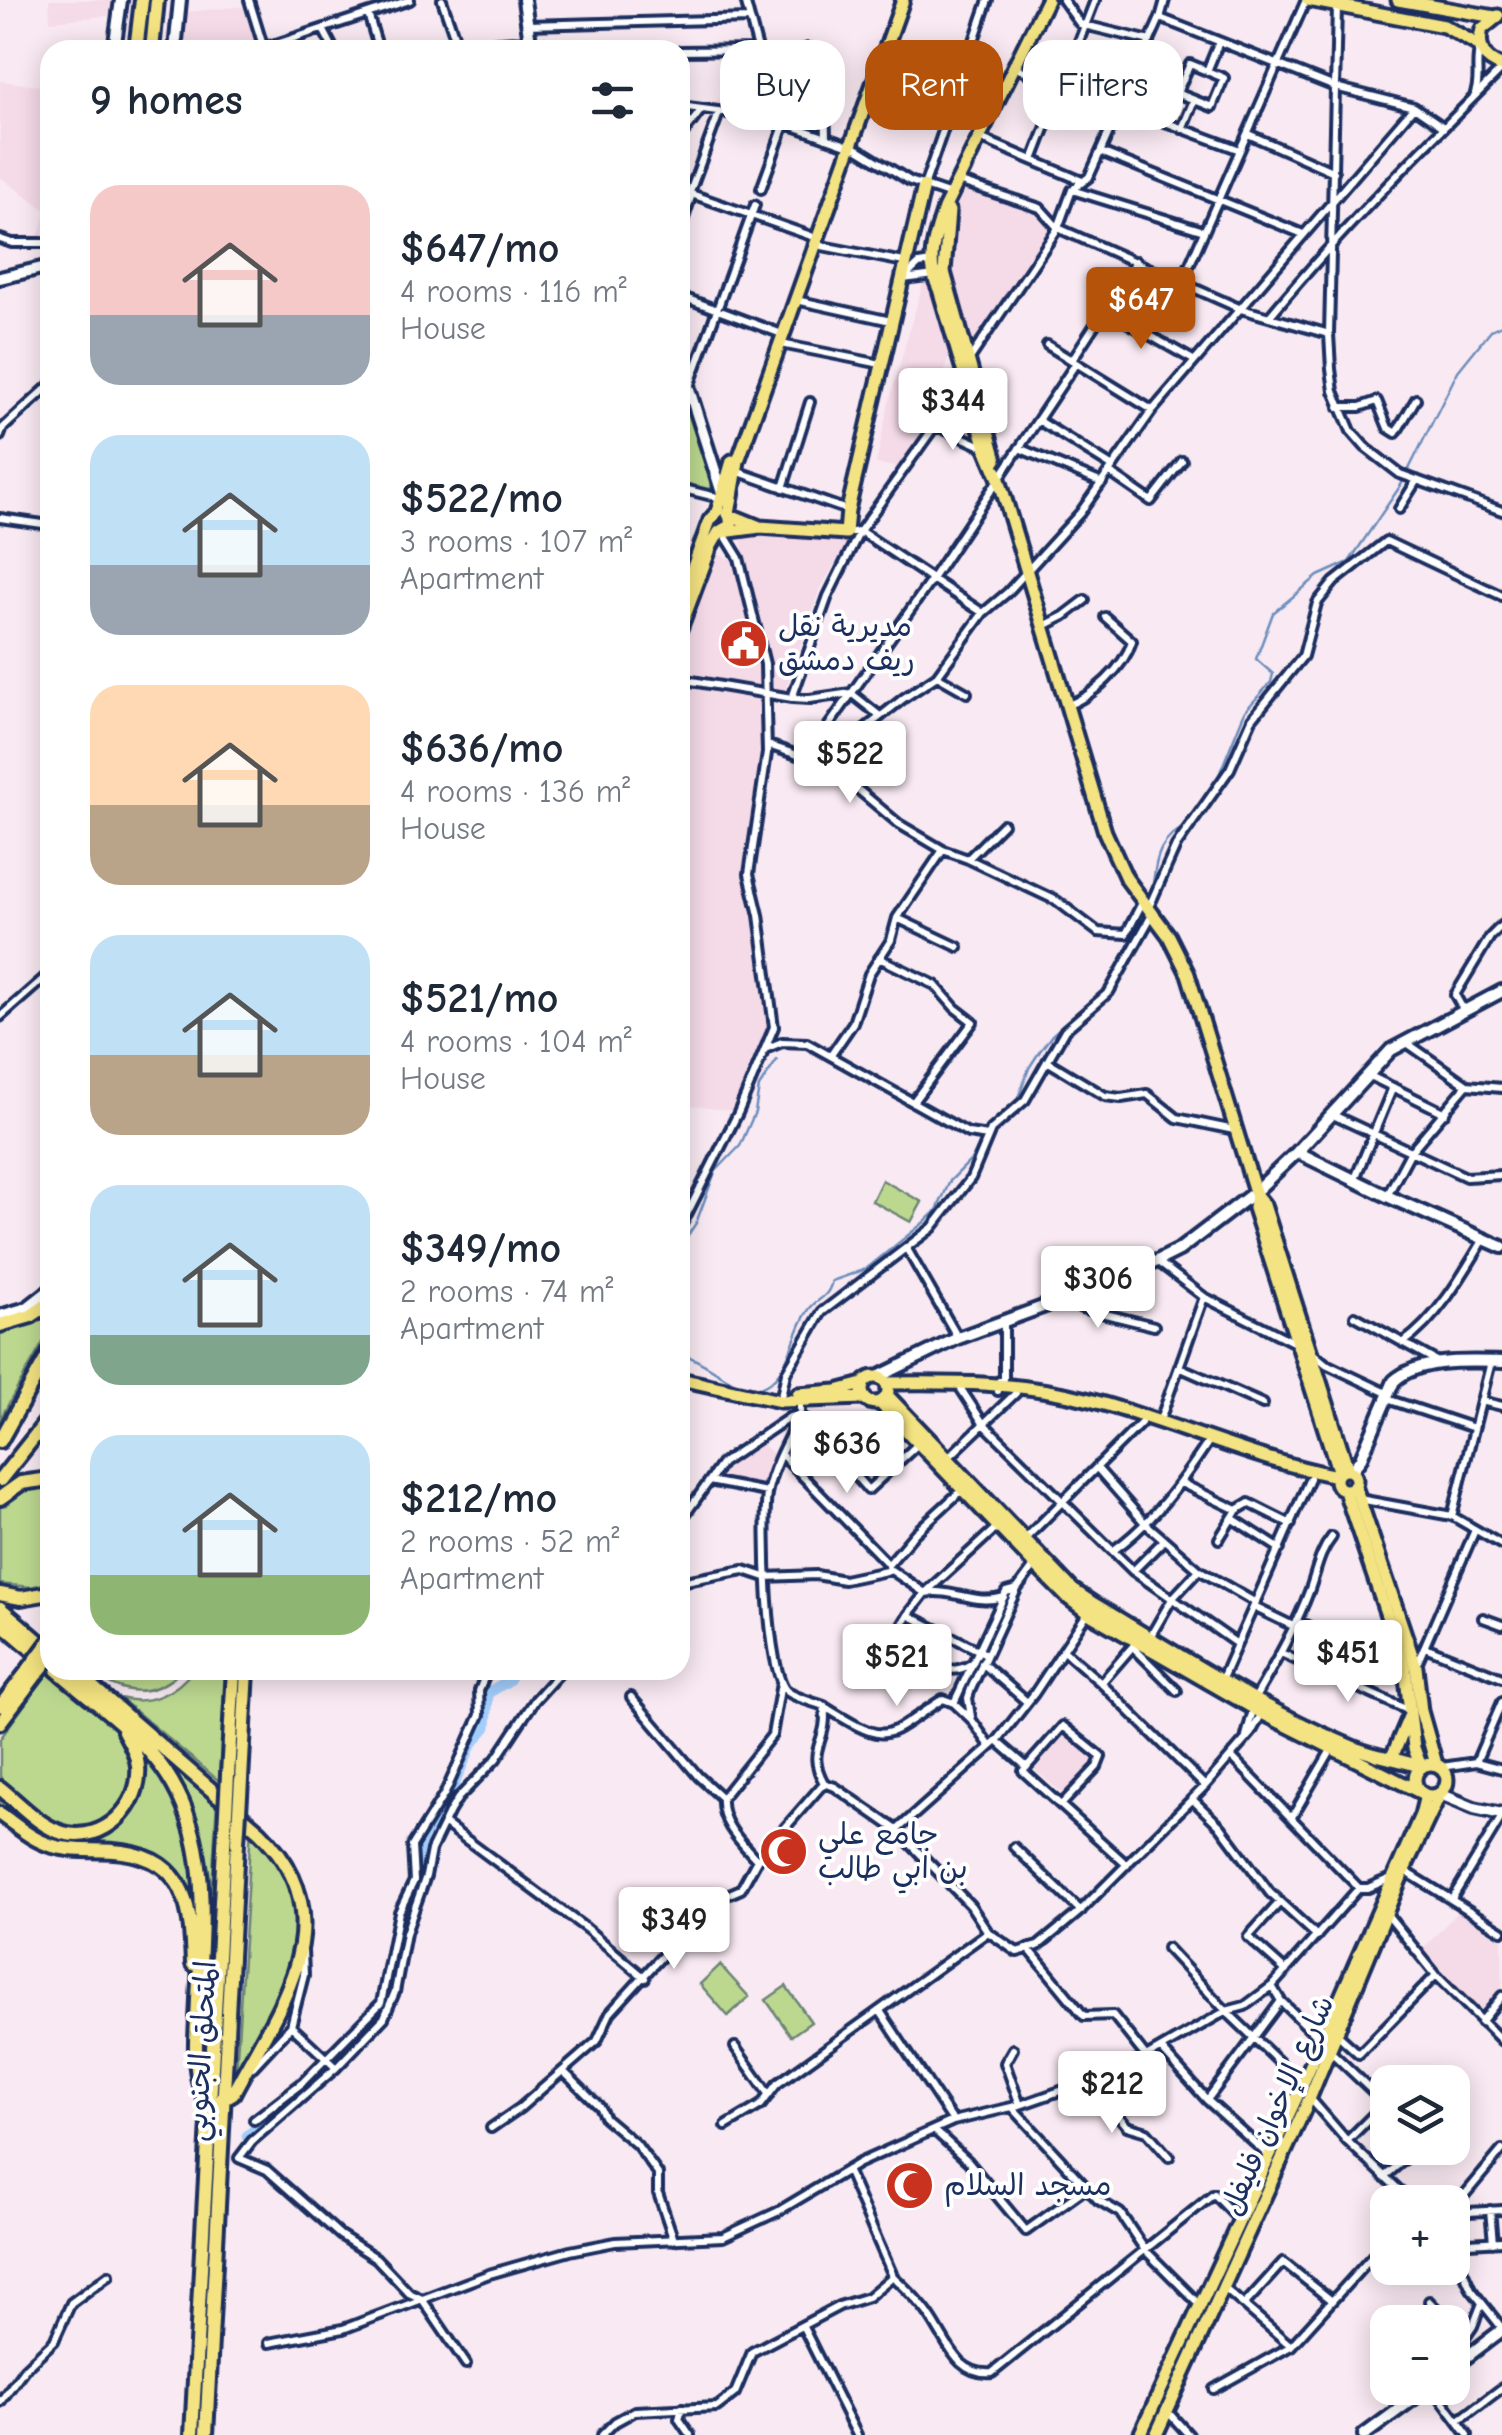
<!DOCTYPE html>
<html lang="en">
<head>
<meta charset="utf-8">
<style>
  :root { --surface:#fff; --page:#f6f6f7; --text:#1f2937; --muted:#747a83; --accent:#b45309 }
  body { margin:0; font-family:"Comic Neue","Playpen Sans Arabic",sans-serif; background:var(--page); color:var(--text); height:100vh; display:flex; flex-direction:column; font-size:38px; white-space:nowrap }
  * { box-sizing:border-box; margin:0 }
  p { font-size:32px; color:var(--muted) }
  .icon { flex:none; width:55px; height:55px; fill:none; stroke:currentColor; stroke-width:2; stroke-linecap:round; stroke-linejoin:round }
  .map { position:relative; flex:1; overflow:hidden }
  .sheet { position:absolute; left:40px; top:40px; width:650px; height:1640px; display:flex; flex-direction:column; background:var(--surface); border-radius:30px; box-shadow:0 5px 25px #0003 }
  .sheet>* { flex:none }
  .guide { position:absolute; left:720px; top:40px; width:630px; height:90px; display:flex; gap:20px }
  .controls { position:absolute; left:1370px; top:2065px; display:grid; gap:20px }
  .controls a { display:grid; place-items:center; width:100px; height:100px; border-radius:20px; background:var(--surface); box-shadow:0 5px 25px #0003; font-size:50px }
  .price { position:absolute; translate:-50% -85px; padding:0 22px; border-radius:10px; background:#fff; color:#222; font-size:32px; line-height:65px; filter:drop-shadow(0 2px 5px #0008) }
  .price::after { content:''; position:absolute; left:50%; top:60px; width:30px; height:22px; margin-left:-15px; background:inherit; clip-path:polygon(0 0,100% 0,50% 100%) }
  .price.selected { background:var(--accent); color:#fff }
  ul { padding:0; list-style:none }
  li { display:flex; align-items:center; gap:30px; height:250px; padding:0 50px }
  li span { display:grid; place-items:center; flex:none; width:280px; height:200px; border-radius:30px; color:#555 }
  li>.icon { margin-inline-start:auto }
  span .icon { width:120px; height:120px; fill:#fffc; stroke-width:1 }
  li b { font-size:42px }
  h2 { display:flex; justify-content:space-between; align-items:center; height:120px; padding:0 50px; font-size:42px }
  .tag { padding:0 35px; border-radius:30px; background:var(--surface); box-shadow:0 5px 25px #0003; font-size:35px; line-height:90px }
  .tag.selected { background:var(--accent); color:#fff }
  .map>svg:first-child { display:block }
  .built { fill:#f5dae8 }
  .green { fill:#bcd88f; stroke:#6c8476; stroke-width:2.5 }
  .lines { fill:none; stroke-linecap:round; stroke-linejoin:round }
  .stream { stroke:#6c8ebd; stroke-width:2.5 }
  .river { stroke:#a2cefc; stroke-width:11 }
  .street-casing { stroke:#1b2f5e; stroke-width:14 }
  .secondary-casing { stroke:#1b2f5e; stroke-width:18 }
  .primary-casing { stroke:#1b2f5e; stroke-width:19 }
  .highway-casing { stroke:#1b2f5e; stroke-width:20 }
  .street { stroke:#fff; stroke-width:6 }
  .secondary { stroke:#fff; stroke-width:10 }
  .primary { stroke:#f4e382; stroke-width:11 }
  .highway { stroke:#f4e382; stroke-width:12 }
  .primary-bridge-casing { stroke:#1b2f5e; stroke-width:19; stroke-linecap:butt }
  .highway-bridge-casing { stroke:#1b2f5e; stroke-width:20; stroke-linecap:butt }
  .primary-bridge { stroke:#f4e382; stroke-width:11 }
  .highway-bridge { stroke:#f4e382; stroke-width:12 }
  .labels { text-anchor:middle; stroke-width:8; stroke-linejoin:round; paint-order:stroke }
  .poi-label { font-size:30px; fill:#1b2f5e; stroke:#fff; text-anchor:start }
  .street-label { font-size:30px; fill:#1b2f5e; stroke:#fff }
</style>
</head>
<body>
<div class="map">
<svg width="1502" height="2435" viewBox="0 0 1502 2435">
  <rect width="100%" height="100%" fill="#f9e9f2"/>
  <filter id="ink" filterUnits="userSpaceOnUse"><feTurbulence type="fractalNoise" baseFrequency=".01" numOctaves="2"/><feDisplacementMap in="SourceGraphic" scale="20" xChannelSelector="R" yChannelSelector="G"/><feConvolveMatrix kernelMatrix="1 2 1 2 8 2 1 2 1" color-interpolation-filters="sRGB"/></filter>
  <g filter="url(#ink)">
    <path class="built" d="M49,0H119L117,15L50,21Z
      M246,6L259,50H183L186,12Z
      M756,64L766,91L767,114L709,108L710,103L734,93L733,72Z
      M0,81L50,87V238L38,236L47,211L0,177Z
      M966,191L1037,212L1053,229L972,348L949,271V243L957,196Z
      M923,283H934L953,347L945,367L949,395L899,467L876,464L889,402Z
      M759,531L848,541L820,589L784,693L775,692L740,535Z
      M720,555L733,560L758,665L763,706L757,792L746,872L767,1026L732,1111L680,1104V650L715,556Z
      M761,1443L776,1456L762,1488L717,1480L729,1466Z
      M1066,1732L1096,1758L1064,1795L1034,1769Z
      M1459,1910L1502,1940V1987L1481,2014L1423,1949Z"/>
    <path class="green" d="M680,374L714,485L708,490L680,483Z
      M882,1180L922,1202L911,1222L872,1201Z
      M50,1307V1330L0,1419V1325Z
      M50,1482V1582L31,1587L0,1584V1503L12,1489Z
      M91,1670H182C153,1699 121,1696 91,1670Z
      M193,1670H225L219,1781L120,1698C149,1706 176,1693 193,1670Z
      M48,1672L120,1732C146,1768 127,1825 78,1826C50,1826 17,1796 0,1776V1739Z
      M137,1744L171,1788L194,1847L197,1910C172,1828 123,1858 61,1843C39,1837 19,1819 0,1806V1791L41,1824L96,1835C126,1804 154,1791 137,1744Z
      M155,1745L217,1797L212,1893C206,1837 190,1789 155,1745Z
      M251,1826C263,1843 279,1859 287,1878C318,1947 272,2015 236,2073Z
      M720,1965L749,1997L728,2016L700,1984Z
      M786,1986L811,2022L791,2036L766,2000Z"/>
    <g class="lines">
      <path class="stream" d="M1214,787L1245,711L1271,682L1273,674L1256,659L1273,613L1318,576L1349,562L1401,485L1458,371L1491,330L1502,325
        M1152,891C1157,855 1157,841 1190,823
        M1016,1104L1029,1068L1040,1051L1052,1035L1108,986L1140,922
        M985,1131L1006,1112
        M680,1247L696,1223L715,1172L740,1146L755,1112L759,1087L777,1060
        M680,1353C706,1361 724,1381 749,1389
        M757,1389C791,1378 790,1337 808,1311C817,1297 827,1301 832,1281L866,1269L922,1224L937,1210L950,1181L972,1159L981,1140"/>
      <path class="river" d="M247,2136L304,2090L359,2030L384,2008L405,1910L420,1883L418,1850L424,1834L437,1823L471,1745L486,1727L488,1693L509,1680L515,1670"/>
      <defs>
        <path id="street" d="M249,0L264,49
          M442,0L459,50
          M745,0L769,91L770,118
          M1063,0L1080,24L1150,41
          M1337,7L1329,334L1331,369L1334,391L1351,431L1365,447L1400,474L1502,511
          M368,14L379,50
          M1160,18L1335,87L1414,107L1442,126
          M527,25L750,19
          M323,29L334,50
          M264,48L410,0
          M466,50C491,40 526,37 550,50
          M680,51L758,50
          M1190,64L1224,78L1212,107L1177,93Z
          M762,67L808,48L824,57L826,138
          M1014,67L1062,87
          M1207,71L1219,42
          M1066,76L1125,99
          M1063,84L1240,150
          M1475,93C1481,78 1474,63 1480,47
          M680,106L770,118L858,149L910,181L951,195
          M1182,129L1194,100
          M1248,134L1334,172
          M680,138L701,110
          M980,138L1082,181
          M1101,152L1303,234
          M1033,160L1095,0
          M958,181L1040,208L1058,228L1241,309L1329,334
          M924,186L988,0
          M761,189L785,123
          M680,190L811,236
          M1072,190L1204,231
          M680,230L692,194L690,192L719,113
          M0,239L12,243H50
          M817,245L904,262
          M931,262L919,264L903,279L935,275
          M1182,282L1306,0
          M680,296L782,334
          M796,300L891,321
          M1105,310L1195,361
          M1269,317C1342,229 1422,149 1502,69
          M781,344L881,364
          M1047,345L1152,410
          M969,360L1058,228L1072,190L1089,177L1160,18L1165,0
          M1072,360L1136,261
          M689,387L755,205
          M1339,407H1360L1377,401L1388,428L1396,433L1416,399
          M1038,420L1113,467
          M935,425L984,447
          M0,436L3,428L50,385
          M1019,448L1102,483
          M736,471L847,510
          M1109,472L1151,501L1182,461
          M680,488L720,498
          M783,488L810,402
          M1399,509L1417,480
          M0,518L50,525
          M846,533L860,531L952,402L963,376
          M1044,626L1064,616L1085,600
          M937,676L967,693
          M680,679L792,698L810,699L851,693L880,716
          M792,698L828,596L860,531L983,613
          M1066,706C1093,696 1124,668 1132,641L1105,617
          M768,745L830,766L899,824L943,850L968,859L1057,901L1098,932L1126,934L1142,903
          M806,758L932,579L1076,363
          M821,763L904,698L937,676L983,613L1008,592L1080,513L1152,411L1414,107
          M968,859L1003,824
          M1149,907L1176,846L1230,769L1252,719L1303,656L1317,603L1334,582L1386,541L1502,596
          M897,918L958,947
          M879,958L935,985L955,1008L973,1022L913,1102
          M1464,1011L1455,995L1490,937L1502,925
          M0,1017L50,973
          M1407,1043L1467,1085L1502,1088
          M765,1049L782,1042L807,1043L968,1133L988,1136
          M831,1055L853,1023L869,974L891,940L897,918L943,850
          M1047,1061L1105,1096L1121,1098L1147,1094L1177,1118L1234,1130
          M1368,1075L1445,1113
          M1333,1115L1466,1177L1502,1175
          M1354,1181L1393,1087
          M1387,1196L1411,1151L1467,1085
          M680,1228L738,1113L774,1027L759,915L749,874L767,753L765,664L739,558L723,532
          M907,1249L958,1338
          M1158,1262L1204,1297
          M1076,1295L1081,1308L1154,1326
          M1355,1316L1438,1362
          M1403,1343C1438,1318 1462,1276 1484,1239
          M1314,1354L1326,1364L1389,1394
          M1179,1367L1263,1404
          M961,1389L983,1423L1133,1571L1237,1644
          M998,1391L999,1381L1004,1379V1321
          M1387,1399L1474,1428
          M780,1401L786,1373L822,1312L932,1228L971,1178L991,1130L1025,1100L1065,1030L1109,992L1152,915
          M800,1401V1415C788,1439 772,1467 767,1494C763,1522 766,1676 788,1692C796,1698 813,1702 824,1706C830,1743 804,1747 824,1783L835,1787L897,1830L971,1906L988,1932L1017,1952L1038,1946L1078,1913L1205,1786L1251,1733L1262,1713
          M1481,1401L1502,1406
          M1160,1420L1204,1297L1295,1343
          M781,1454L887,1563
          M948,1458L1016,1393
          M1097,1468L1145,1523L1199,1570L1172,1599L1150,1637
          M709,1481L767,1492
          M1181,1483L1237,1510L1249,1503L1291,1524
          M1359,1499L1452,1516L1502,1545
          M1452,1516L1491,1362
          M1232,1518L1280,1549
          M680,1522L722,1463L790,1417L800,1415L808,1421L868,1490L918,1444
          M1026,1538L1141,1423
          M1219,1539L1237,1510
          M1114,1550C1152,1523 1181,1483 1207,1444
          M888,1565L915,1533L962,1490
          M1199,1570L1256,1603
          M1133,1571L1164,1540
          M680,1582L744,1570L765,1577L816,1575L844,1580L891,1570L925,1593C955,1588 974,1606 1004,1597
          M1254,1607L1293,1626
          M908,1615L891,1644C916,1657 944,1681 971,1664
          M1483,1618L1502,1625
          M1296,1621L1404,1669
          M1133,1647L1177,1691
          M1425,1647L1502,1678
          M1063,1650L1101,1683L1205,1786
          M1281,1653L1412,1712
          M986,1654L908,1615L925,1593L997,1527
          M982,1663L1027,1702
          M1416,1666L1475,1530
          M1101,1683L1133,1646
          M1220,1683L1310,1478
          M631,1697L698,1776L722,1798
          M1255,1698C1275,1663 1296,1627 1310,1589C1317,1570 1319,1553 1332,1537
          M825,1707C892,1749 883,1737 943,1699L954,1703
          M971,1717L968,1698L971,1689L1017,1589L1034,1566
          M1246,1736L1253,1710
          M997,1741L1027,1767
          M990,1746L971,1719L954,1703L1006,1592L1017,1589
          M1231,1756L1359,1888
          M1476,1762L1502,1769
          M1442,1767L1476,1762L1502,1702
          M1192,1799L1221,1827L1270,1893L1317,1936
          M1061,1805L1097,1767L1101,1757L1063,1726L1023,1771L1127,1865
          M1292,1817L1331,1750
          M444,1823L588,1930L645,1978
          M897,1830L997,1741L1034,1694L1087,1614
          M1014,1847L1081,1911
          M757,1860C741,1842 720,1823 722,1798L772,1735L781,1683
          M1405,1871L1502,1931
          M1453,1897L1502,1816
          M1280,1902L1248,1937L1286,1971
          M1386,1913L1436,1975L1502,2041
          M1167,1948L1226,2011L1302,2084
          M1029,1949L1084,2016L1113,2015L1146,2057
          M1272,1986L1281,2001L1321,2040
          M880,2011L953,2121
          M1481,2022L1502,1996
          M291,2026L336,2068
          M1337,2034L1359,2054L1436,1975
          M735,2047L769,2095
          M1013,2049L1005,2063L1020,2105
          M1161,2049L1207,2100L1281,2001
          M1329,2050L1385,2103L1347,2141
          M253,2067L291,2026L304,1975L303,1951
          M563,2071L599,2106L605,2118L637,2145L658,2174V2193L674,2240
          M1089,2081L1127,2126L1147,2132L1169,2157
          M1309,2097L1347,2141L1412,2202
          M1207,2100L1268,2155
          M1013,2108L1098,2200L1120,2213L1145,2250L1199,2304
          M254,2120L302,2083L381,2003L399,1912L414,1881L412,1846L445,1793L480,1715L479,1691L487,1670
          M726,2126L761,2105L777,2084L988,1932
          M491,2128L520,2108L597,2041L610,2013L711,1902L741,1889L757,1860L824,1783
          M934,2130L968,2161L1026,2231L1086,2188
          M1384,2177L1418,2148
          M1452,2210L1502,2150
          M1490,2210L1493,2242
          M1452,2213L1502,2210
          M1452,2244L1502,2241
          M1452,2246L1471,2289L1502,2328
          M893,2276C906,2289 921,2302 931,2318C948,2343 957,2376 992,2373L1214,2194L1239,2220
          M1224,2288L1291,2346
          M1429,2301L1449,2322
          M1244,2305L1283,2262L1332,2301
          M1452,2326L1465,2339
          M803,2327L857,2435
          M269,2343L343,2329L489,2274L570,2251L615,2242L723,2237L777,2212L859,2163L953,2121L1020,2105L1109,2074L1146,2057L1226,2011L1245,2006L1272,1986L1359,1888H1368L1391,1878
          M1452,2357L1473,2326L1482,2303
          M466,2364L422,2299L409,2293L376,2258L340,2235L267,2170L239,2158L252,2141L336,2068L384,2018L395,1992L406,1933L426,1876L431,1850L450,1811L458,1798L496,1759L535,1700L562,1670
          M1433,2388L1468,2435
          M1214,2389L1291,2346L1388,2239
          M0,2402L25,2368L54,2341L71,2303L109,2275
          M682,2408L679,2419L690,2435
          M1168,2412L1189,2435
          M1458,2421L1502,2388
          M602,2435L615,2422L635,2411L717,2407L735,2393L752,2352L839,2306L868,2297L893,2276L847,2170"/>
        <path id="secondary" d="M524,0L530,42
          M542,45V50
          M114,50L121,0
          M175,50L180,0
          M0,278L50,266
          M680,361L722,493
          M1297,1152L1387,1196L1502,1247
          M0,1316L27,1308L50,1290
          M878,1377L958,1338L1127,1276L1179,1250L1255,1192L1297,1152L1391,1050L1502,991
          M1351,1471L1360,1460L1394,1381C1419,1358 1469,1361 1502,1362
          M1440,1794L1474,1808L1502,1814
          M1452,2368L1502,2330
          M1364,2435L1428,2388"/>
        <path id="primary" d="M1047,0L944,209C935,237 925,261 939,289L986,448L999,479L1105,832L1126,878L1169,936L1188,974L1256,1195
          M1308,0L1444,26L1480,46
          M1398,0L1495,17
          M1498,16L1482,29C1477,47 1484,61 1502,66
          M949,211L944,272L996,460
          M760,527L846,533L848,510L924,186
          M723,532L760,527L728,514
          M680,603L710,520L717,512L732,461
          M680,629L711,546L719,532L731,525L729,514L738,461L903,0
          M862 1390a13 13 0 1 1 26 0a13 13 0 1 1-26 0Z
          M680,1379L780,1401L864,1398
          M886,1383C954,1382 1020,1382 1086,1399C1170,1421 1251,1459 1337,1476
          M798,1394L837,1391L863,1384
          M887,1395L1073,1590L1094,1604C1178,1654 1264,1711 1355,1748C1376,1757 1400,1759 1421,1767
          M880,1403L1035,1565L1067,1597L1088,1613L1262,1713L1420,1792
          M1336 1480a10 10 0 1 1 20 0a10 10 0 1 1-20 0Z
          M1339,1473L1254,1208L1256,1195L1264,1205L1348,1470
          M1355,1486L1416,1667L1421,1711L1436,1764
          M1345,1491L1405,1669L1414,1748L1421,1767
          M0,1706L30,1667
          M0,1723L38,1673
          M1392,1757L1409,1717
          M1415 1780a16 16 0 1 1 32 0a16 16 0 1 1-32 0Z
          M1140,2435L1299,2092L1421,1815L1426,1795
          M1156,2435L1310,2097L1404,1870L1440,1794"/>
        <path id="highway" d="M136,50L142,0
          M152,50L157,0
          M0,1325L31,1316L50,1303
          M0,1441L50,1352
          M0,1480L50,1417
          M0,1498L21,1483L50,1479
          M0,1594L21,1598L50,1593
          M0,1608L50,1651
          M0,1622L47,1662
          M57,1670C87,1696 123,1721 149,1751C213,1822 203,1911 198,1999C197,2034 190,2073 208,2105
          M73,1670L260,1832C349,1920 278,2007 233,2093L221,2100
          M228,1775L234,1670
          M241,1780L247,1670
          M0,1788C19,1803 39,1826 63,1833C103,1844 142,1806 138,1766C137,1753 130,1742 124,1731
          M0,1814C17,1826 32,1840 53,1846C76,1853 100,1848 123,1852C189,1861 191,1911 193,1964
          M192,2435L224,1847
          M206,2435L237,1843"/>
      </defs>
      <use href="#street" class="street-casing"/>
      <use href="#secondary" class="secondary-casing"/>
      <use href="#primary" class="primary-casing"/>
      <use href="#highway" class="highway-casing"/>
      <use href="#street" class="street"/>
      <use href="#secondary" class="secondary"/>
      <use href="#primary" class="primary"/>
      <use href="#highway" class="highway"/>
      <defs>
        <path id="primary-bridge" d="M30,1667L50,1640
          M38,1673L50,1658"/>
        <path id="highway-bridge" d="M237,1843L241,1780
          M224,1847L228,1775"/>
      </defs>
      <use href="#primary-bridge" class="primary-bridge-casing"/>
      <use href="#highway-bridge" class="highway-bridge-casing"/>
      <use href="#primary-bridge" class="primary-bridge"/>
      <use href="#highway-bridge" class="highway-bridge"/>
    </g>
  </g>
  <defs>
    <symbol id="civic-disc" viewBox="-11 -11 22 22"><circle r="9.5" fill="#c8321e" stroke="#fff"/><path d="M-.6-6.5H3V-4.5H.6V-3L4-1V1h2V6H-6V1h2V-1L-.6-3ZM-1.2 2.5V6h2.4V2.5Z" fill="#fff"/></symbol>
    <symbol id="mosque-disc" viewBox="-11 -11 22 22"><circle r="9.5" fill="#c8321e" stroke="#fff"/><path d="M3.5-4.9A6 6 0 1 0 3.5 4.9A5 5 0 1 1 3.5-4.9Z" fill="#fff"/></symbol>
  </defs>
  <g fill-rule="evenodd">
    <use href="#civic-disc" x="716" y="616" width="55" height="55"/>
    <use href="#mosque-disc" x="756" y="1824" width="55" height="55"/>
    <use href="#mosque-disc" x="882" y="2158" width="55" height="55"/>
  </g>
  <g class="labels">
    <g class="poi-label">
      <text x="778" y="636">مديرية نقل<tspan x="778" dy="34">ريف دمشق</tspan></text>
      <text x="818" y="1844">جامع علي<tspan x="818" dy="34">بن ابي طالب</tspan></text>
      <text x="944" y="2195">مسجد السلام</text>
    </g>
    <g class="street-label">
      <text transform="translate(201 2051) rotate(-87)" y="10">المتحلق الجنوبي</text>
      <text transform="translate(1277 2105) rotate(-66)" y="10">شارع الإخوان فليفل</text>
    </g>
  </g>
</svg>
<div class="controls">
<a><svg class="icon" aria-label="layers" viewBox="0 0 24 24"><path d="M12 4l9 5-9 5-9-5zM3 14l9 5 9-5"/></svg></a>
<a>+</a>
<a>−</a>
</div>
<b class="price selected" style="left:1141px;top:352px">$647</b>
<b class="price" style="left:953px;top:453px">$344</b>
<b class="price" style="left:850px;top:806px">$522</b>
<b class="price" style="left:1098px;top:1331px">$306</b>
<b class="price" style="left:847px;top:1496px">$636</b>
<b class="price" style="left:1348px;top:1705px">$451</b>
<b class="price" style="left:897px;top:1709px">$521</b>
<b class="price" style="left:674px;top:1972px">$349</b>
<b class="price" style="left:1112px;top:2136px">$212</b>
<div class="guide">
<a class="tag">Buy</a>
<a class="tag selected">Rent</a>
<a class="tag">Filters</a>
</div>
<section class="sheet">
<h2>9 homes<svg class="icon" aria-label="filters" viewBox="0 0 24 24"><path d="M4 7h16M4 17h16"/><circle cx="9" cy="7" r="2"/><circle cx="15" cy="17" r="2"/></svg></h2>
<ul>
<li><span style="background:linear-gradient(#f6c9c9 65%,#9aa5b1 0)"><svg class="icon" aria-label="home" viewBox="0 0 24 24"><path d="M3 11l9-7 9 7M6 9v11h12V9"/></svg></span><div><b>$647/mo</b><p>4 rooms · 116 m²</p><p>House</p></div></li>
<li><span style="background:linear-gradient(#bfe0f5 65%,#9aa5b1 0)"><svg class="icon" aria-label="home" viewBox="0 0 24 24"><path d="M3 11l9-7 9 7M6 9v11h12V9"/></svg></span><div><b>$522/mo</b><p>3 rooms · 107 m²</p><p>Apartment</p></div></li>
<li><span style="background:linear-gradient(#ffd9b3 60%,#b9a48a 0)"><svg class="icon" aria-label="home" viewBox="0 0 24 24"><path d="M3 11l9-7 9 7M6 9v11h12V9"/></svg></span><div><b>$636/mo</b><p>4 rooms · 136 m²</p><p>House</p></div></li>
<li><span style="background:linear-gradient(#bfe0f5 60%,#b9a48a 0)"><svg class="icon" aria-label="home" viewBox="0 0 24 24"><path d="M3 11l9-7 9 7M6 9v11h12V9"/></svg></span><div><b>$521/mo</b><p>4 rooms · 104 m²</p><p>House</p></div></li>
<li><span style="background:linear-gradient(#bfe0f5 75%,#7fa58c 0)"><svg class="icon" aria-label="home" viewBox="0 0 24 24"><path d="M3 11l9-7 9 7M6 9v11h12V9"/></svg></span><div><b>$349/mo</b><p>2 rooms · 74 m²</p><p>Apartment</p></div></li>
<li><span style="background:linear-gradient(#bfe0f5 70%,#8fb573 0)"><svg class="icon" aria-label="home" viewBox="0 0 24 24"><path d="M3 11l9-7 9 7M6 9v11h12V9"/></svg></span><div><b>$212/mo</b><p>2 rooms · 52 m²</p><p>Apartment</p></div></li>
</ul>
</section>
</div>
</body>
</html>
